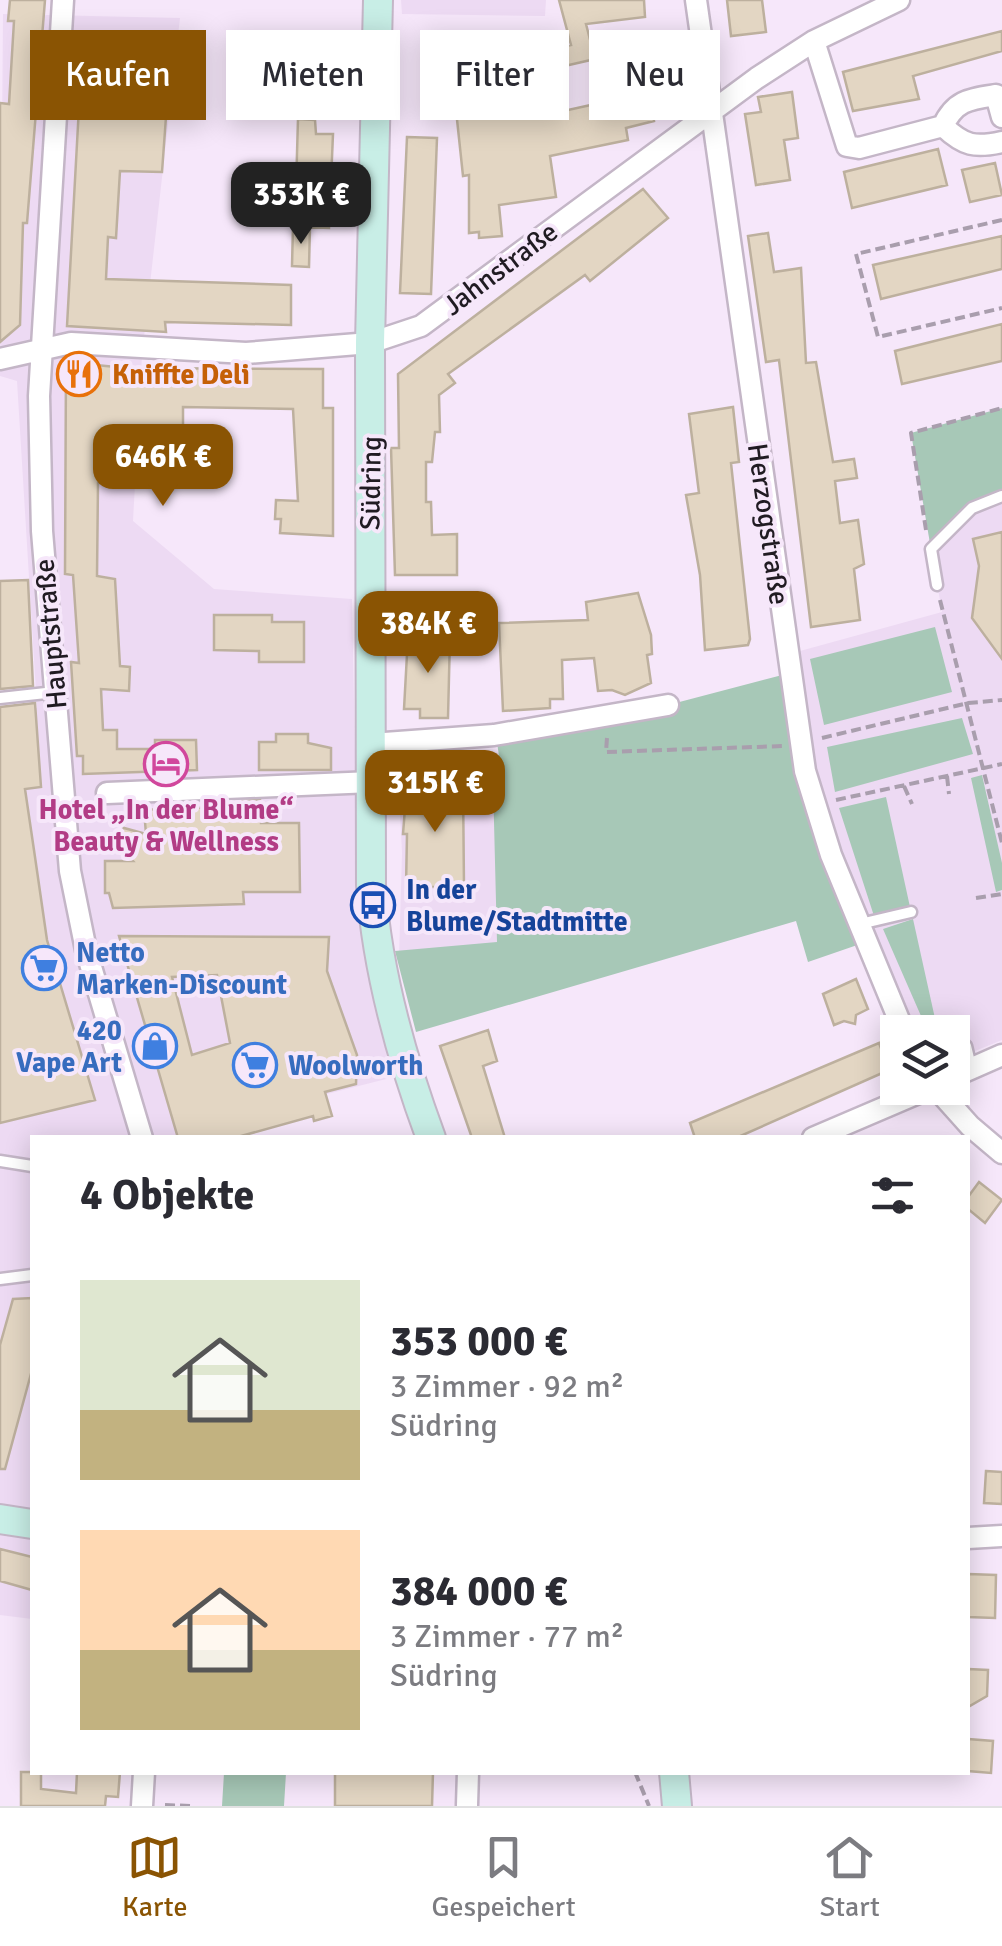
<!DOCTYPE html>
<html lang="de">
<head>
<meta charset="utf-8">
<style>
  :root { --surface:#fff; --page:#f2f2f3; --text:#2b2b33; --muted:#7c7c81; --line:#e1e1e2; --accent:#8a5403 }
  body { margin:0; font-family:Signika,sans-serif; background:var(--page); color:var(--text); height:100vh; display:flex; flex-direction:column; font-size:38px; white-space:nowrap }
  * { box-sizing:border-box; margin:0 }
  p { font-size:32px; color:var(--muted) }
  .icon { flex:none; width:55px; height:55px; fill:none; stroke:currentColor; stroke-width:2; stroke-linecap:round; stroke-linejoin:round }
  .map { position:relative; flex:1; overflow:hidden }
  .side { position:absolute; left:30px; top:1135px; width:940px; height:640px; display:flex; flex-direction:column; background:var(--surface); border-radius:0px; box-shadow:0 5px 25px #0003 }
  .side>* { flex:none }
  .top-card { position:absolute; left:30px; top:30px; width:942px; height:90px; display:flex; gap:20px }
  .tools { position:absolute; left:880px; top:1015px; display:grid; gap:20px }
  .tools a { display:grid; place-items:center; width:90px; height:90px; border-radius:0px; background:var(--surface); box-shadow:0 5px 25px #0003; font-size:50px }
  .price { position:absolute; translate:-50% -85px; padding:0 22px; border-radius:20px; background:var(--accent); color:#fff; font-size:32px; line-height:65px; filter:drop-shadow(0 2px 5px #0008) }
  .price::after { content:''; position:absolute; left:50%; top:60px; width:30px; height:22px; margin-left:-15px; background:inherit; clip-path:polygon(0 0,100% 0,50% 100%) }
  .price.on { background:#222; color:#fff }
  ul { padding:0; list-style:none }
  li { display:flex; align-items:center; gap:30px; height:250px; padding:0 50px }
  li span { display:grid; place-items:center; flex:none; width:280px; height:200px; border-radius:0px; color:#555 }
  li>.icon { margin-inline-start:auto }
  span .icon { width:120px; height:120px; fill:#fffc; stroke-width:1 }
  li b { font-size:42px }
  h2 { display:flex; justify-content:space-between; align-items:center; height:120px; padding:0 50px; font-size:42px }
  .chip { padding:0 35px; border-radius:0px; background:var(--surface); box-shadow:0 5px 25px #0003; font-size:35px; line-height:90px }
  .chip.on { background:var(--accent); color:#fff }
  .menu { display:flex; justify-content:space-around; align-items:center; height:140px; border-top:2px solid var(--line); background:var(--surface); font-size:28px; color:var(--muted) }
  .menu a { display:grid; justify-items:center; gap:5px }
  .menu .on { color:var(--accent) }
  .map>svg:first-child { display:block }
  .built { fill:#eddaf3 }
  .green { fill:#a7c8b7 }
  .building { fill:#e3d6c3; stroke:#bdb09e; stroke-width:2.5; fill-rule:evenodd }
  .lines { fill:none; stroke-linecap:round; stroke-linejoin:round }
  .lane-casing { stroke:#c4b6c7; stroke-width:15 }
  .street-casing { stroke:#c4b6c7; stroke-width:25 }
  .secondary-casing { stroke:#c4b6c7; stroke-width:32 }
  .path { stroke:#a99ead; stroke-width:4; stroke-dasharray:10 5; stroke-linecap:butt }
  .lane { stroke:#fff; stroke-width:10 }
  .street { stroke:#fff; stroke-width:20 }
  .secondary { stroke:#c8eee6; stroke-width:28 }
  .labels { text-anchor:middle; stroke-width:8; stroke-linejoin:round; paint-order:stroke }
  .street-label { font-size:28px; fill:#201b22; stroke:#f6e7fa }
  .food-label { font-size:28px; font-weight:bold; fill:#c56008; stroke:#f6e7fa; text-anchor:start }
  .hotel-label { font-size:28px; font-weight:bold; fill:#b23c85; stroke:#f6e7fa }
  .transit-label { font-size:28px; font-weight:bold; fill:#164399; stroke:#f6e7fa; text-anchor:start }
  .shop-label { font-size:28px; font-weight:bold; fill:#366cbe; stroke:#f6e7fa; text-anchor:start }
</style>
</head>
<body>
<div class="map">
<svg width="1002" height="1806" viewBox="0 0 1002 1806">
  <rect width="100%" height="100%" fill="#f6e7fa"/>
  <path class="built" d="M401,0H546L545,16L402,14Z
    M3,14L180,18L142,355L133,521L214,589L352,599L358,908L398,1076L224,1120L229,1137L32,1138V1619L0,1615V713L37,708L17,381L0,376Z
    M1002,408V1040L953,1060L952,1032H904L831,855L790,673L800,651L942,612L911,433Z
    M504,757L502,951L399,959L402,853L398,771Z"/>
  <path class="green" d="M1002,408V496L978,506L931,549L911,433Z
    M935,627L952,692L824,725L810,659Z
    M790,673L805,771L866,942L808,962L796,921L416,1032L395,951L497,942L493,782C500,765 501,753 494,735L668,705Z
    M962,718L973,754L835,792L827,747Z
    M982,775L1002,863V890L996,892L971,778Z
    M886,797L910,907L874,916L839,808Z
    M913,919L938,1032H928L883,929Z
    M224,1773H286L284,1806H222Z"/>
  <path class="building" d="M10,0H45L27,223H23L20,325L0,342V103L9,104L14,21H8Z
    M559,0H644L645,17L586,24L595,59L543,71L538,52L571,45Z
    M727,0H762L766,32L731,36Z
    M1002,31V51L913,76L919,99L853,111L843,72Z
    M128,32L172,34L162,172L120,171L116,238L108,237L106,279L291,285V325L165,322L166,332L67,326L79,107L125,109L128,64L120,63L122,38H128Z
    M667,32L682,103L652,109L654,121L626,128L628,140L550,156L556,197L499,205L502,236L479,238V232L469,233V175L463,176L456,110L547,95L550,114L645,93L638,60L645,59L640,37Z
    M425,41L462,42L460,95L440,96L441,82H424Z
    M792,92L798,138L784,140L790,180L756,185L745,114L761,112L758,97Z
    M298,119L315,120L316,134H333L329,228L305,227L306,189L296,188Z
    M407,137L437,138L431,294L400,293Z
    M938,149L947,185L852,208L844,172Z
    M995,163L1002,195L970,202L962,170Z
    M643,189L668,218L590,281L585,275L448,374L455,383L439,395L440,432H435L432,462H426V502H431L432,535L457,534V575H395L391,448H399L398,374Z
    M293,226L310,227L309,267L292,266Z
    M768,233L774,272L801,268L806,363L816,362L833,462L854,459L857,478L835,481L840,523L858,520L864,564L854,569L860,620L811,627L779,360L766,362L748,236Z
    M1002,236V269L881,299L873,265Z
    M1002,324V361L902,384L895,351Z
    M66,362L126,368L323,369V408H333V536L280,533L281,519H275L276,500L298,501L293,409L183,407V445L117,444L115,483H98L97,576L115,579L120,666L130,667L129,691L101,689L103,730H117V749H155V740H196L197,770L83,774V756H77L71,662L79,663L73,575L65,574Z
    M733,407L739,462L731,463L750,639L748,645L705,650L700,575L686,495L699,493L689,414Z
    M1002,532V659L972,618L979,566L973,539Z
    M28,580L33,686L0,689V581Z
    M638,593L651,635L652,654L647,655L651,683L625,695L612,690L598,691L594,658L562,660L563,699H550V708L503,711L499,623L588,620L586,602Z
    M214,615H272V622H304V662H259V651L214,650Z
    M408,636H450L448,718H420V709H404Z
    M35,703L41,787L25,789L35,857L47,940L95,1100L0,1123V707Z
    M276,734H308V743L331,748V770H259V742H276Z
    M407,782L463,784L464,887H406L407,834H403Z
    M260,800L261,823H299L300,892H243L244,904L113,908L109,893H105V861H133L114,839L124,828L146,834L144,810L242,806V801Z
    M119,936L329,937L327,971L357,1055L356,1084L325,1092L332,1116L314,1121L313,1116L234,1138H178ZM217,975L230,1043L192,1055L172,977Z
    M856,979L868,1009L856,1015L855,1024L844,1021L834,1025L823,994Z
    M488,1030L497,1061L483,1066L505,1138H472L440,1046Z
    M879,1043L889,1070L736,1138H695L690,1123Z
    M979,1182L1002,1200L985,1223L968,1209V1197Z
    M32,1298V1370L5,1469H0V1345L13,1299Z
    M986,1471L1002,1472V1504L984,1503Z
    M0,1549L32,1557V1590L0,1581Z
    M968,1574L996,1575L995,1618L968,1617Z
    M968,1669L988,1670L987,1696L968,1707Z
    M968,1739L993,1741L991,1773L968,1771Z
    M21,1772H41V1789L76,1793L77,1772H120L118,1797L106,1796L105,1806H21Z
    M335,1772H433L432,1806H335Z"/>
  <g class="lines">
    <defs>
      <path id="lane" d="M937,585L931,549L972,508L1002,496
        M0,698L55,692
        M860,924L911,912
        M966,1046L971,1067
        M0,1161L32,1166
        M0,1279L32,1275"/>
      <path id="street" d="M63,0L39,396L42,531L70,871L86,950L142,1138
        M696,0L805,771L831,855L904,1032
        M814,41L847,146L859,148L943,126
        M943,126C955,100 970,99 996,95L1002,117
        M943,126C964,146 975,148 1002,142
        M0,359L71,343L246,353L370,343L421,326L757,78L814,41L899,0
        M371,744L494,735L668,705
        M107,793L372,782
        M952,1077L1002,1055
        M936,1088L970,1126L1002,1153
        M813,1138L930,1088
        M968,1538L1002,1536
        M467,1805L468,1772
        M142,1806L144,1772"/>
      <path id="secondary" d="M378,0L370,343L371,885C377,971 401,1057 431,1138
        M0,1519L32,1524
        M674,1772L677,1806"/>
    </defs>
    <use href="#lane" class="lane-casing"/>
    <use href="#street" class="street-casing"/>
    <use href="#secondary" class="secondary-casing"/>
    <path class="path" d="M1002,220L856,254L878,337L1002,308
      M926,530L911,433L1002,408
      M940,600L1002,843
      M607,738L606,752L783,746
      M822,738L968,703L1002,700
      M947,776L949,794
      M904,786L912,804
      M836,800L1002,764
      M976,898L1002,894
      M635,1772L649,1806
      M165,1805L190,1806"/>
    <use href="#lane" class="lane"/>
    <use href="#street" class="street"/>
    <use href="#secondary" class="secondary"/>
  </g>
  <defs>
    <symbol id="restaurant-ring" viewBox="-11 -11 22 22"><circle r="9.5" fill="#f6e7fa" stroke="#e8710a" stroke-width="1.5"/><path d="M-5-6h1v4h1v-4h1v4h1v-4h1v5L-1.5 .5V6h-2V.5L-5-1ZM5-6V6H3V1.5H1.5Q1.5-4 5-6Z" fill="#e8710a"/></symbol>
    <symbol id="hotel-ring" viewBox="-11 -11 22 22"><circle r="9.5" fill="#f6e7fa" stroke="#d1479c" stroke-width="1.5"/><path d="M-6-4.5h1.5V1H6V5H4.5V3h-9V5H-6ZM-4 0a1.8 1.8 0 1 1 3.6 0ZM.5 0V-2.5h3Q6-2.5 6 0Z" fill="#d1479c"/></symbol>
    <symbol id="bus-ring" viewBox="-11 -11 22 22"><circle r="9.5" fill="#f6e7fa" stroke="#1a4fb4" stroke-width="1.5"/><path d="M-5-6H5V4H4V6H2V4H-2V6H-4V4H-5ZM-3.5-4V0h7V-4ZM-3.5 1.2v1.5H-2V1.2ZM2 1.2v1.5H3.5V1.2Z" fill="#1a4fb4"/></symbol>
    <symbol id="supermarket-ring" viewBox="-11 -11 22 22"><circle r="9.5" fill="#f6e7fa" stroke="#3f7fe0" stroke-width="1.5"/><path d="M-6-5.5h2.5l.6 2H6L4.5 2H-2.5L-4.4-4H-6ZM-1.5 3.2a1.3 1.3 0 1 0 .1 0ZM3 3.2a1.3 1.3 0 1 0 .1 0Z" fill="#3f7fe0"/></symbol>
    <symbol id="shop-ring" viewBox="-11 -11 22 22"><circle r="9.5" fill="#f6e7fa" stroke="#3f7fe0" stroke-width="1.5"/><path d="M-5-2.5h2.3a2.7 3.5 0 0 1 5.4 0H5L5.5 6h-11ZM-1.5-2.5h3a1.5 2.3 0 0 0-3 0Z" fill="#3f7fe0"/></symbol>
  </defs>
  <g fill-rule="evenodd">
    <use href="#restaurant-ring" x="54" y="349" width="50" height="50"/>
    <use href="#hotel-ring" x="141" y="739" width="50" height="50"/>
    <use href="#bus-ring" x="348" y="880" width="50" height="50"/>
    <use href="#supermarket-ring" x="19" y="943" width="50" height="50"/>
    <use href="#shop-ring" x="130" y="1021" width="50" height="50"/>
    <use href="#supermarket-ring" x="230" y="1040" width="50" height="50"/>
  </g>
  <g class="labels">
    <g class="street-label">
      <text transform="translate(500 268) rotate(-37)" y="10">Jahnstraße</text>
      <text transform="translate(370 483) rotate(-89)" y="10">Südring</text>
      <text transform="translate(769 524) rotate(82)" y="10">Herzogstraße</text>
      <text transform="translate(50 634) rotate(-95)" y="10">Hauptstraße</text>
    </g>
    <g class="food-label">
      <text x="112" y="384">Kniffte Deli</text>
    </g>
    <g class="hotel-label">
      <text x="166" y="819">Hotel „In der Blume“<tspan x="166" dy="32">Beauty &amp; Wellness</tspan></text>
    </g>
    <g class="transit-label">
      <text x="406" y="899">In der<tspan x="406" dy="32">Blume/Stadtmitte</tspan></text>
    </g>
    <g class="shop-label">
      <text x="76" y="962">Netto<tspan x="76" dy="32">Marken-Discount</tspan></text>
      <text x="122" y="1040" text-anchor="end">420<tspan x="122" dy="32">Vape Art</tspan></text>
      <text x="288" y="1075">Woolworth</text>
    </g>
  </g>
</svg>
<div class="tools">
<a><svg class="icon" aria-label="layers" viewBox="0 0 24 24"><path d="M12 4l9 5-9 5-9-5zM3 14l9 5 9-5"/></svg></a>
</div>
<b class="price on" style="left:301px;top:247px">353K €</b>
<b class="price" style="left:163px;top:509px">646K €</b>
<b class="price" style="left:428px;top:676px">384K €</b>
<b class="price" style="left:435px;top:835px">315K €</b>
<div class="top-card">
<a class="chip on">Kaufen</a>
<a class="chip">Mieten</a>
<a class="chip">Filter</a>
<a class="chip">Neu</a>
</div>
<section class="side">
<h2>4 Objekte<svg class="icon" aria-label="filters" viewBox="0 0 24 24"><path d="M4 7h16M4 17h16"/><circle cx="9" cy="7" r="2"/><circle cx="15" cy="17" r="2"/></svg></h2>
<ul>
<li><span style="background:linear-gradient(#dfe7d0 65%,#c2b280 0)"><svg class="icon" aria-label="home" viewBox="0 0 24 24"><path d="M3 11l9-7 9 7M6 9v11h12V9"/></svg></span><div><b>353 000 €</b><p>3 Zimmer · 92 m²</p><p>Südring</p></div></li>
<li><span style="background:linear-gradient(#ffd9b3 60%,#c2b280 0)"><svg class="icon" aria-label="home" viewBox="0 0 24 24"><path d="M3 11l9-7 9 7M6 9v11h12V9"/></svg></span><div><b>384 000 €</b><p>3 Zimmer · 77 m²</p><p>Südring</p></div></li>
</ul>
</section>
</div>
<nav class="menu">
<a class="on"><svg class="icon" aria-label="map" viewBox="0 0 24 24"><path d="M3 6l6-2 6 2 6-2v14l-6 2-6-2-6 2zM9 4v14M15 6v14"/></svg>Karte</a>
<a><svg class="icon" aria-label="saved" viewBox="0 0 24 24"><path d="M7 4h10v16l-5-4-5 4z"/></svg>Gespeichert</a>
<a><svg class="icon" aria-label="home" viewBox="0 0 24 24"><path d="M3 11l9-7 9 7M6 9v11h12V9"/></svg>Start</a>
</nav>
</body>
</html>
